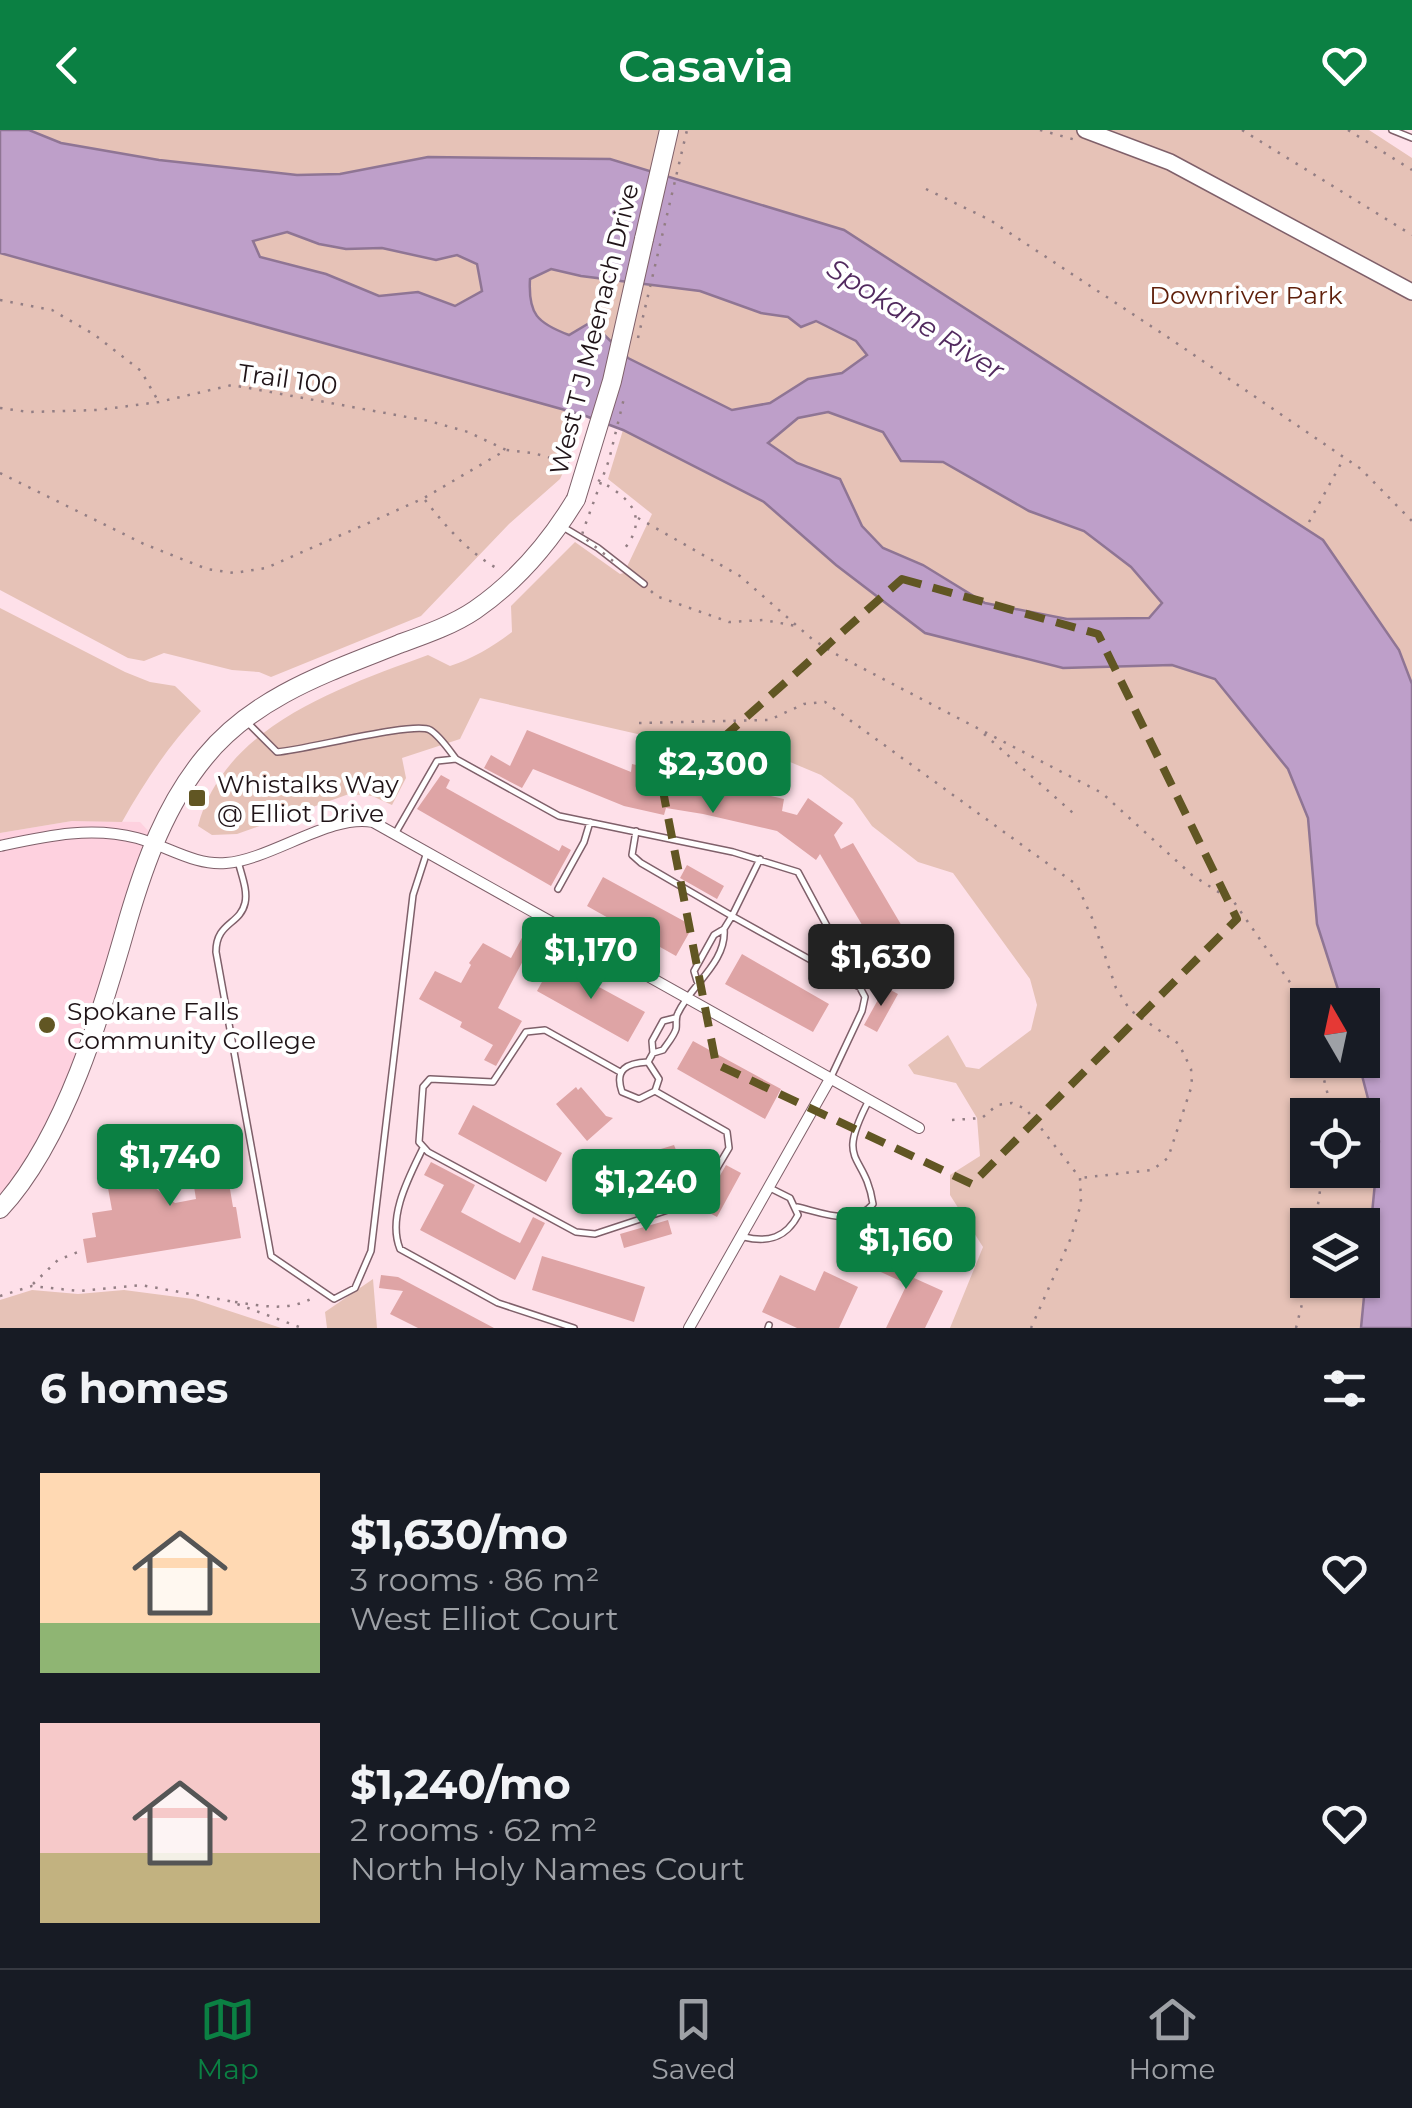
<!DOCTYPE html>
<html lang="en">
<head>
<meta charset="utf-8">
<style>
  :root { --surface:#171b24; --page:#242831; --text:#f1f3f6; --muted:#9ea1a6; --line:#363941; --accent:#0b8043 }
  body { margin:0; font-family:Montserrat,sans-serif; background:var(--page); color:var(--text); height:100vh; display:flex; flex-direction:column; font-size:38px; white-space:nowrap }
  * { box-sizing:border-box; margin:0 }
  p { font-size:32px; color:var(--muted) }
  .icon { flex:none; width:55px; height:55px; fill:none; stroke:currentColor; stroke-width:2; stroke-linecap:round; stroke-linejoin:round }
  .map { position:relative; height:1198px; overflow:hidden }
  .details { display:flex; flex-direction:column; background:var(--surface); flex:1 }
  .details>* { flex:none }
  .needle { width:65px; rotate:351deg }
  .controls { position:absolute; left:1290px; top:858px; display:grid; gap:20px }
  .controls a { display:grid; place-items:center; width:90px; height:90px; border-radius:0px; background:var(--surface); box-shadow:0 2px 8px #0004; font-size:50px }
  .price { position:absolute; translate:-50% -85px; padding:0 22px; border-radius:10px; background:var(--accent); color:#fff; font-size:32px; line-height:65px; filter:drop-shadow(0 2px 5px #0008) }
  .price::after { content:''; position:absolute; left:50%; top:60px; width:30px; height:22px; margin-left:-15px; background:inherit; clip-path:polygon(0 0,100% 0,50% 100%) }
  .price.current { background:#222; color:#fff }
  ul { padding:0; list-style:none }
  li { display:flex; align-items:center; gap:30px; height:250px; padding:0 40px }
  li span { display:grid; place-items:center; flex:none; width:280px; height:200px; border-radius:0px; color:#555 }
  li>.icon { margin-inline-start:auto }
  span .icon { width:120px; height:120px; fill:#fffc; stroke-width:1 }
  li b { font-size:42px }
  h2 { display:flex; justify-content:space-between; align-items:center; height:120px; padding:0 40px; font-size:42px }
  header { display:flex; justify-content:space-between; align-items:center; height:130px; padding:0 40px; background:var(--accent); color:#fff; font-size:45px; font-weight:600 }
  .tab-bar { display:flex; justify-content:space-around; align-items:center; height:140px; border-top:2px solid var(--line); background:var(--surface); font-size:28px; color:var(--muted) }
  .tab-bar a { display:grid; justify-items:center; gap:5px }
  .tab-bar .current { color:var(--accent) }
  .map>svg:first-child { display:block }
  .built { fill:#fed1df }
  .green { fill:#e6c2b7; fill-rule:evenodd }
  .water { fill:#be9fc9; stroke:#8f7594; stroke-width:2.5; fill-rule:evenodd }
  .building { fill:#dea4a5 }
  .lines { fill:none; stroke-linecap:round; stroke-linejoin:round }
  .lane-casing { stroke:#7f606a; stroke-width:8 }
  .street-casing { stroke:#7f606a; stroke-width:12 }
  .secondary-casing { stroke:#7f606a; stroke-width:18 }
  .primary-casing { stroke:#7f606a; stroke-width:20 }
  .path { stroke:#937e84; stroke-width:2.5; stroke-dasharray:2.5 8; stroke-linecap:butt }
  .lane { stroke:#fff; stroke-width:5 }
  .street { stroke:#fff; stroke-width:10 }
  .secondary { stroke:#fff; stroke-width:15 }
  .primary { stroke:#fff; stroke-width:18 }
  .primary-bridge-casing { stroke:#7f606a; stroke-width:20; stroke-linecap:butt }
  .path-bridge { stroke:#937e84; stroke-width:2.5; stroke-dasharray:2.5 8; stroke-linecap:butt }
  .primary-bridge { stroke:#fff; stroke-width:18 }
  .marked { fill:none; stroke:#615623; stroke-width:8; stroke-dasharray:20 12; stroke-linejoin:round }
  .poi-dot { fill:#615623; stroke:#fff; stroke-width:4 }
  .labels { text-anchor:middle; stroke-width:8; stroke-linejoin:round; paint-order:stroke }
  .park-label { font-size:25px; fill:#5f1f0a; stroke:#fff }
  .street-label { font-size:25px; fill:#201418; stroke:#fff }
  .poi-label { font-size:25px; fill:#201418; stroke:#fff; text-anchor:start }
  .water-label { font-size:28px; font-style:italic; fill:#522a5f; stroke:#fff }
</style>
</head>
<body>
<header><svg class="icon" aria-label="back" viewBox="0 0 24 24"><path d="M15 5l-7 7 7 7"/></svg>Casavia<svg class="icon" aria-label="heart" viewBox="0 0 24 24"><path d="M12 20l-8-8c-3-5 5-10 8-4 3-6 11-1 8 4z"/></svg></header>
<div class="map">
<svg width="1412" height="1198" viewBox="0 0 1412 1198">
  <rect width="100%" height="100%" fill="#fee0e9"/>
  <path class="built" d="M72,691L140,692L152,705L78,944L0,1079V703Z"/>
  <path class="green" d="M29,0H1369L1412,28V554L1399,520L844,100L610,29L428,27L340,44L297,45L159,30L61,13Z
    M287,102L319,114L346,119L382,118L436,130L457,125L477,134L482,161L455,176L418,162L380,166L259,127L253,111Z
    M0,123L583,285L575,317L560,349L509,394L421,486L271,547L259,542L232,540L164,523L144,531L128,528L0,460Z
    M551,139L581,146L700,161L761,183L788,187L801,197L816,191L856,211L868,225L842,243L808,249L770,273L732,280L628,228L591,192L569,205C537,193 528,184 530,149Z
    M828,282L883,302L901,331L943,332L1029,381L1084,401L1131,437L1162,473L1149,488L1067,489L985,473L923,435L883,418L862,396L840,349L797,333L767,313L798,288Z
    M623,300L764,372L836,435L925,503L1063,538L1172,535L1215,549L1288,639L1308,688L1317,793L1343,875H1308V930H1358L1379,1011L1361,1198H950L983,1117L950,1065V1045L980,1026L977,988L956,953L914,944L908,935L948,905L966,937L979,939L1031,900L1037,875L1030,849L953,743L918,732L872,696L853,669L821,645L752,616L721,623L480,568L460,609L402,628L406,648L392,675L372,666L349,664L237,704L212,705L198,696C224,596 341,557 428,525L450,536C474,528 492,517 512,502L511,476L575,412L620,444L624,443L652,384L608,349ZM1308,985H1362V1040H1308ZM1308,1095H1362V1150H1308Z
    M0,478L125,542L150,552L175,556L201,581C169,615 145,651 122,692L72,691L0,703Z
    M373,1149L377,1198H327L325,1182Z
    M32,1160L78,1164L124,1160L193,1169L281,1198H0V1170Z"/>
  <path class="water" d="M0,0H29L61,13L159,30L297,45L340,44L428,27L610,29L844,100L1323,410L1399,520L1412,554V1198H1361L1379,1011L1358,930H1362V875H1343L1317,794L1308,688L1288,639L1215,549L1172,535L1063,538L925,503L836,435L764,372L623,300L583,285L0,123ZM287,102L319,114L346,119L382,118L436,130L457,125L477,134L482,161L455,176L418,162L379,166L326,144L260,127L253,111ZM551,139L581,146L700,161L761,183L788,187L801,197L816,191L856,211L867,225L842,243L808,249L770,273L732,280L628,228L591,192L569,205C537,193 528,184 530,149ZM828,282L883,302L901,331L943,332L1029,381L1084,401L1131,437L1162,473L1149,488L1067,489L985,473L923,435L883,418L862,396L840,349L797,333L768,313L798,288Z"/>
  <path class="building" d="M527,600L631,642L632,634L784,669L782,681L797,685L808,668L843,693L834,705L841,719L853,713L906,803L877,820L820,724L816,730L777,701L703,684L666,678L664,685L624,676L533,639L522,658L484,638L491,625L510,636Z
    M441,645L450,650L446,658L559,721L562,715L571,720L551,756L417,679Z
    M687,735L724,756L717,769L680,748Z
    M603,747L693,796L676,826L587,776Z
    M524,804L541,813L532,831L525,827L498,878L522,891L496,936L484,930L493,915L460,897L462,892L419,869L435,841L461,853L471,835L469,833L483,813L511,828Z
    M742,824L829,874L813,902L725,854Z
    M553,832L645,882L628,912L537,861Z
    M885,857L898,864L877,902L864,895Z
    M693,911L781,959L765,989L677,939Z
    M576,957L578,960L581,957L606,986L613,988L587,1011L556,974Z
    M473,975L562,1023L546,1052L458,1004Z
    M219,994L233,1077H236L241,1108L87,1133L83,1109L96,1107L92,1083L112,1080L108,1058L147,1052L175,1073L196,1069L185,1000Z
    M674,1015L687,1047L587,1075L578,1044Z
    M431,1032L475,1055L461,1082L502,1104L520,1113L533,1087L545,1093L515,1150L420,1100L444,1055L424,1045Z
    M726,1035L741,1043L717,1087L704,1080L713,1064L710,1063Z
    M921,1080L940,1090L928,1115L909,1106Z
    M668,1090L672,1104L624,1118L620,1104Z
    M866,1117L918,1141L914,1148L943,1161L925,1198H886L907,1154L859,1132Z
    M542,1126L645,1157L634,1192L532,1160Z
    M824,1141L858,1157L839,1198H797L762,1182L780,1145L815,1161Z
    M381,1145L398,1147L494,1198H418L390,1184L403,1161L379,1158Z"/>
  <g class="lines">
    <defs>
      <path id="lane" d="M1392,0L1412,8
        M563,397L598,418L644,454
        M246,591L277,622C305,620 414,591 430,600C440,606 449,620 456,629
        M636,701L632,725L641,733L732,786L760,729
        M395,704L437,631L456,629L559,686L733,722L798,742L865,867L862,881L831,947
        M238,731C241,744 248,760 245,773C240,795 216,792 216,822L271,1126L334,1169L355,1158L371,1121L413,765L426,725
        M558,759L584,712L590,692
        M697,851L694,841L714,805L724,799L732,786L861,858
        M675,888L663,891L652,911L653,923L663,920C667,914 674,906 676,899C677,894 675,888 678,883C691,855 727,832 724,799
        M648,932L659,949L655,961L639,969L622,962C614,939 627,933 648,932L653,923
        M620,942L545,900L526,902L493,952L430,949L423,957L419,1012L428,1022L576,1102L595,1104L698,1070L729,1018L727,1002L655,961
        M423,1018C409,1047 387,1087 400,1119L498,1173L574,1198
        M797,1077C823,1083 854,1097 873,1074C865,1021 835,1036 868,972
        M744,1107C768,1113 786,1108 798,1085L790,1068L768,1057
        M768,1198L769,1195"/>
      <path id="street" d="M0,716C47,706 90,696 137,708C167,716 195,736 226,733C270,730 332,683 373,692L919,998
        M689,1198L830,949"/>
      <path id="secondary" d="M1085,0L1170,32L1412,162"/>
      <path id="primary" d="M644,109L669,0
        M0,1079C65,1009 102,882 128,790C145,732 166,674 205,627C255,566 329,542 399,514C424,505 453,495 475,480C517,451 550,412 576,369"/>
    </defs>
    <use href="#lane" class="lane-casing"/>
    <use href="#street" class="street-casing"/>
    <use href="#secondary" class="secondary-casing"/>
    <use href="#primary" class="primary-casing"/>
    <path class="path" d="M1040,0L1076,10
      M1242,0L1412,105
      M1348,0L1412,40
      M926,59L990,90L1172,210L1361,339L1412,391
      M0,170L52,180L95,205L141,241L157,269
      M0,278L29,282L98,280L159,272L232,255L429,291L468,302L506,320
      M0,343L144,414L207,439L234,443L266,438L382,387L424,368L506,320L533,323L569,333
      M598,350C632,369 651,388 621,423
      M425,370C447,398 468,422 498,439
      M638,388L740,446L812,509L839,526L1102,663L1192,745L1234,772L1303,871L1308,887
      M1309,392L1344,328
      M651,461L656,466L729,492L764,490L796,496
      M639,593L769,590L804,574L825,572L1077,755L1092,788L1116,858L1130,880L1179,914L1191,939L1192,955L1168,1028L1152,1040L1080,1048
      M984,604L1073,683
      M1319,930L1333,985
      M952,990L982,988L997,975L1012,973L1026,979L1080,1048L1081,1074L1070,1110L1031,1198
      M1315,1095L1323,1040
      M33,1154L58,1130L83,1120
      M0,1166L32,1156L79,1161L141,1155L229,1171L302,1198
      M235,1172C263,1176 290,1182 314,1167
      M1296,1198L1308,1150"/>
    <use href="#lane" class="lane"/>
    <use href="#street" class="street"/>
    <use href="#secondary" class="secondary"/>
    <use href="#primary" class="primary"/>
    <defs>
      <path id="primary-bridge" d="M576,369L612,251L644,109"/>
    </defs>
    <use href="#primary-bridge" class="primary-bridge-casing"/>
    <path class="path-bridge" d="M638,208L687,0
      M613,431L582,406L583,401L609,330L625,264"/>
    <use href="#primary-bridge" class="primary-bridge"/>
  </g>
  <path class="marked" d="M902,449L1098,504L1237,789L972,1054L716,934L663,661Z"/>
  <g class="poi-dot">
    <rect x="187" y="658" width="20" height="20" rx="5"/>
    <circle cx="47" cy="895" r="10"/>
  </g>
  <g class="labels">
    <g class="park-label">
      <text x="1246" y="174">Downriver Park</text>
    </g>
    <g class="street-label">
      <text transform="translate(594 199) rotate(-76)" y="9">West T J Meenach Drive</text>
      <text transform="translate(288 249) rotate(8)" y="9">Trail 100</text>
    </g>
    <g class="poi-label">
      <text x="217" y="663">Whistalks Way<tspan x="217" dy="29">@ Elliot Drive</tspan></text>
      <text x="67" y="890">Spokane Falls<tspan x="67" dy="29">Community College</tspan></text>
    </g>
    <g class="water-label">
      <text transform="translate(916 189) rotate(32)" y="10">Spokane River</text>
    </g>
  </g>
</svg>
<div class="controls">
<a><svg class="needle" viewBox="-14 -14 28 28"><path d="M0-13l5 13h-10z" fill="#e53935"/><path d="M0 13l5-13h-10z" fill="#9ea1a6"/></svg></a>
<a><svg class="icon" aria-label="locate" viewBox="0 0 24 24"><circle cx="12" cy="12" r="6"/><path d="M12 2v4M12 18v4M2 12h4M18 12h4"/></svg></a>
<a><svg class="icon" aria-label="layers" viewBox="0 0 24 24"><path d="M12 4l9 5-9 5-9-5zM3 14l9 5 9-5"/></svg></a>
</div>
<b class="price" style="left:713px;top:686px">$2,300</b>
<b class="price" style="left:591px;top:872px">$1,170</b>
<b class="price current" style="left:881px;top:879px">$1,630</b>
<b class="price" style="left:170px;top:1079px">$1,740</b>
<b class="price" style="left:646px;top:1104px">$1,240</b>
<b class="price" style="left:906px;top:1162px">$1,160</b>
</div>
<section class="details">
<h2>6 homes<svg class="icon" aria-label="filters" viewBox="0 0 24 24"><path d="M4 7h16M4 17h16"/><circle cx="9" cy="7" r="2"/><circle cx="15" cy="17" r="2"/></svg></h2>
<ul>
<li><span style="background:linear-gradient(#ffd9b3 75%,#8fb573 0)"><svg class="icon" aria-label="home" viewBox="0 0 24 24"><path d="M3 11l9-7 9 7M6 9v11h12V9"/></svg></span><div><b>$1,630/mo</b><p>3 rooms · 86 m²</p><p>West Elliot Court</p></div><svg class="icon" aria-label="heart" viewBox="0 0 24 24"><path d="M12 20l-8-8c-3-5 5-10 8-4 3-6 11-1 8 4z"/></svg></li>
<li><span style="background:linear-gradient(#f6c9c9 65%,#c2b280 0)"><svg class="icon" aria-label="home" viewBox="0 0 24 24"><path d="M3 11l9-7 9 7M6 9v11h12V9"/></svg></span><div><b>$1,240/mo</b><p>2 rooms · 62 m²</p><p>North Holy Names Court</p></div><svg class="icon" aria-label="heart" viewBox="0 0 24 24"><path d="M12 20l-8-8c-3-5 5-10 8-4 3-6 11-1 8 4z"/></svg></li>
</ul>
</section>
<nav class="tab-bar">
<a class="current"><svg class="icon" aria-label="map" viewBox="0 0 24 24"><path d="M3 6l6-2 6 2 6-2v14l-6 2-6-2-6 2zM9 4v14M15 6v14"/></svg>Map</a>
<a><svg class="icon" aria-label="saved" viewBox="0 0 24 24"><path d="M7 4h10v16l-5-4-5 4z"/></svg>Saved</a>
<a><svg class="icon" aria-label="home" viewBox="0 0 24 24"><path d="M3 11l9-7 9 7M6 9v11h12V9"/></svg>Home</a>
</nav>
</body>
</html>
